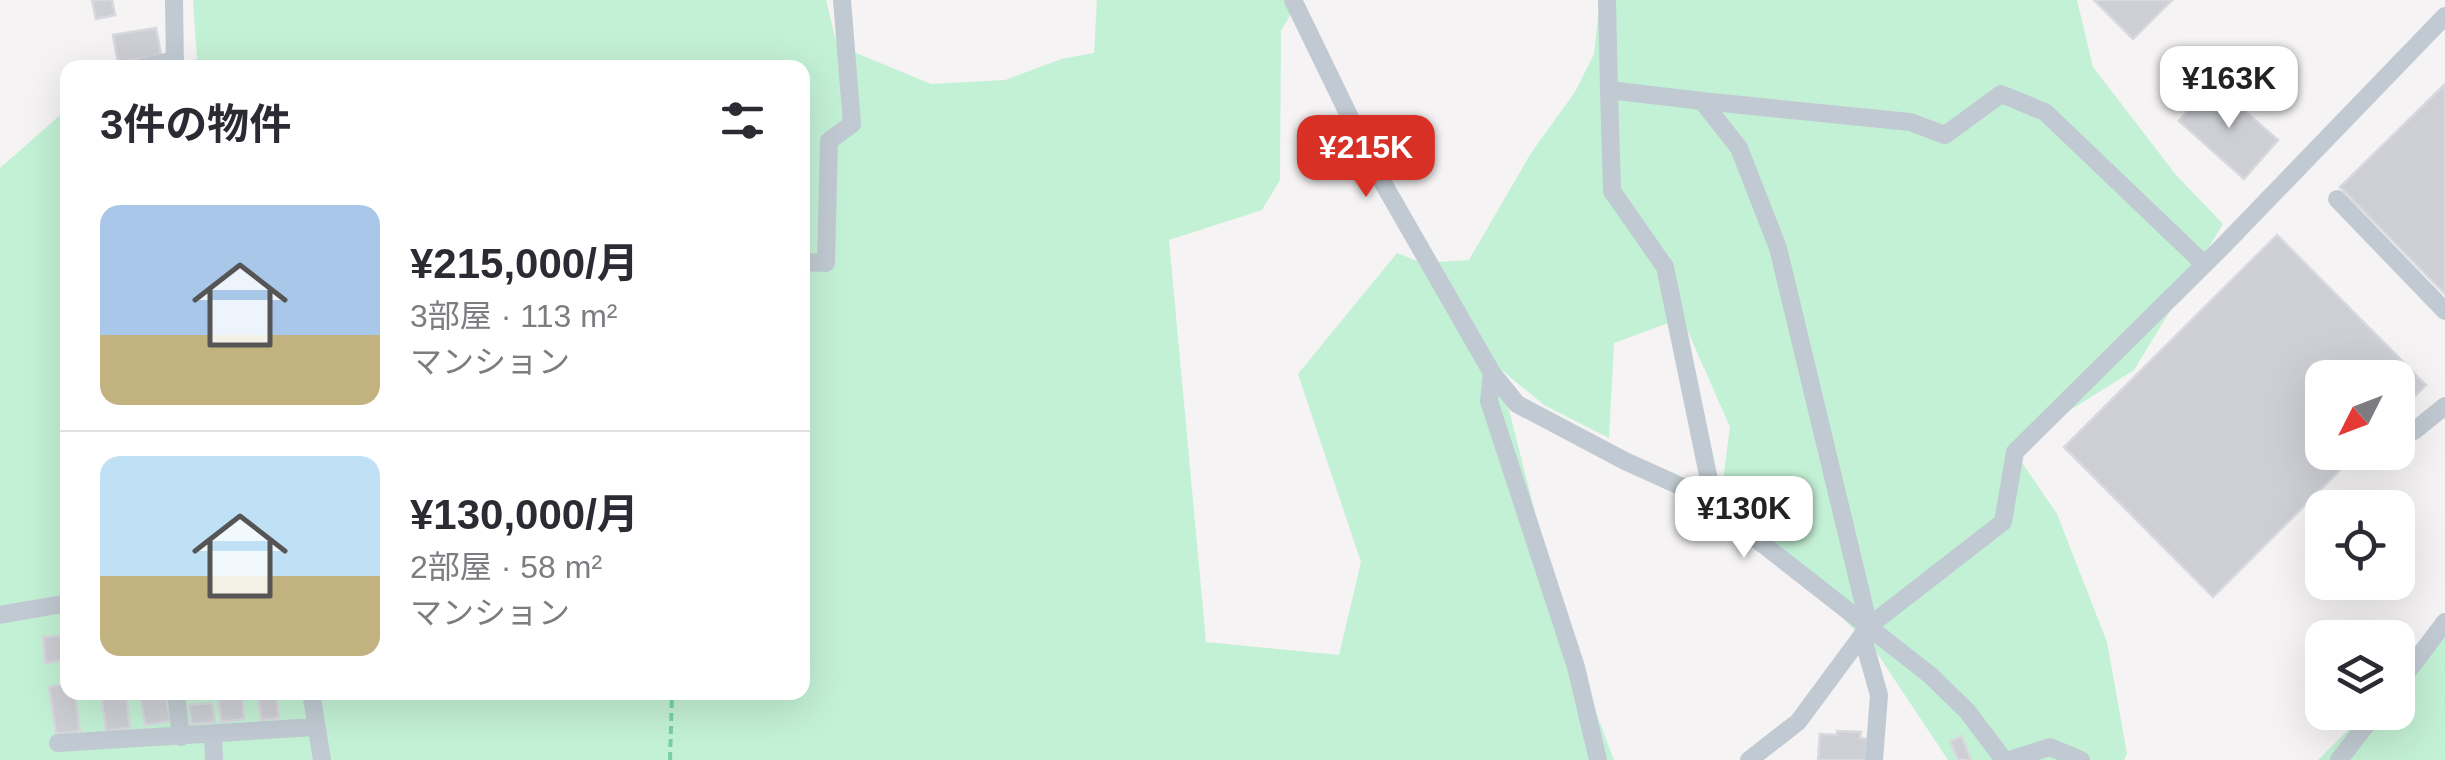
<!DOCTYPE html>
<html lang="ja">
<head>
<meta charset="utf-8">
<style>
  :root { --surface:#fff; --page:#f7f7f7; --text:#2b2b33; --muted:#7c7c81; --line:#e1e1e2; --accent:#d93025 }
  body { margin:0; font-family:Helvetica,"Noto Sans JP",sans-serif; background:var(--page); color:var(--text); height:100vh; display:flex; flex-direction:column; font-size:38px; white-space:nowrap }
  * { box-sizing:border-box; margin:0 }
  p { font-size:32px; color:var(--muted) }
  .icon { flex:none; width:55px; height:55px; fill:none; stroke:currentColor; stroke-width:2; stroke-linecap:round; stroke-linejoin:round }
  .map { position:relative; flex:1; overflow:hidden }
  .sheet { position:absolute; left:60px; top:60px; width:750px; height:640px; display:flex; flex-direction:column; background:var(--surface); border-radius:20px; box-shadow:0 10px 40px #0002 }
  .sheet>* { flex:none }
  .needle { width:65px; rotate:228deg }
  .fabs { position:absolute; left:2305px; top:360px; display:grid; gap:20px }
  .fabs a { display:grid; place-items:center; width:110px; height:110px; border-radius:20px; background:var(--surface); box-shadow:0 10px 40px #0002; font-size:50px }
  .price { position:absolute; translate:-50% -85px; padding:0 22px; border-radius:20px; background:#fff; color:#222; font-size:32px; line-height:65px; filter:drop-shadow(0 2px 5px #0008) }
  .price::after { content:''; position:absolute; left:50%; top:60px; width:30px; height:22px; margin-left:-15px; background:inherit; clip-path:polygon(0 0,100% 0,50% 100%) }
  .price.active { background:var(--accent); color:#fff }
  ul { padding:0; list-style:none }
  li { display:flex; align-items:center; gap:30px; height:250px; padding:0 40px }
  li+li { border-top:2px solid var(--line) }
  li span { display:grid; place-items:center; flex:none; width:280px; height:200px; border-radius:20px; color:#555 }
  li>.icon { margin-inline-start:auto }
  span .icon { width:120px; height:120px; fill:#fffc; stroke-width:1 }
  li b { font-size:42px }
  h2 { display:flex; justify-content:space-between; align-items:center; height:120px; padding:0 40px; font-size:42px }
  .map>svg:first-child { display:block }
  .green { fill:#c3f1d5 }
  .building { fill:#cdcfd5; stroke:#d7d9de; stroke-width:2.5 }
  .lines { fill:none; stroke-linecap:round; stroke-linejoin:round }
  .path { stroke:#7ad0a6; stroke-width:4; stroke-dasharray:8 5; stroke-linecap:butt }
  .minor { stroke:#c1cad2; stroke-width:18 }
</style>
</head>
<body>
<div class="map">
<svg width="2445" height="760" viewBox="0 0 2445 760">
  <rect width="100%" height="100%" fill="#f5f3f3"/>
  <path class="green" d="M193,0H826L837,45L931,84L1005,80L1061,59L1094,53L1097,0H1299L1281,31L1280,180L1262,210L1169,240L1206,642L1339,655L1361,562L1298,374L1397,253L1423,263L1469,260L1531,153L1575,92L1594,54L1600,0H2077L2093,67L2176,175L2223,224L2134,370L2037,431L2021,461L2057,514L2107,642L2127,754L2124,760H1948L1877,653L1721,495L1730,427L1682,318L1614,343L1609,438L1544,405L1498,367L1566,634L1614,760H0V168L67,109L68,692H802V68L163,67L197,59Z
    M2445,631V760H2318L2365,713L2398,712V679Z"/>
  <path class="building" d="M92,0H112L115,15L96,19Z
    M2094,0H2172L2133,39Z
    M156,28L161,55L118,63L113,35Z
    M2213,83L2278,140L2244,179L2179,121Z
    M2445,84V294L2340,187Z
    M2277,235L2426,385L2398,413V378H2322V452H2358L2213,597L2064,447Z
    M68,635V660L45,663L43,637Z
    M68,684V692H75L80,731L56,734L49,687Z
    M101,692H126L130,728L106,731Z
    M165,692L170,721L145,725L140,694Z
    M242,693L244,719L221,722L218,696Z
    M276,693L279,718L261,720L258,695Z
    M212,703L215,722L191,724L189,705Z
    M1837,731L1861,732L1860,738L1867,739L1866,760H1818L1820,734L1837,735Z
    M1962,736L1971,760H1958L1950,741Z"/>
  <g class="lines">
    <path class="path" d="M670,760L672,692"/>
    <path class="minor" d="M174,0L175,68
      M1293,0L1375,169L1492,373L1517,404L1625,461L1700,495L1930,675L1967,711L2004,760
      M1607,0L1609,90
      M140,68L175,60
      M1702,101L1910,122L1945,135L2001,94L2045,112L2204,264
      M2337,199L2445,311
      M802,262L826,263L829,141L852,124L842,0
      M1492,373L1489,401L1576,667L1598,760
      M2414,431L2445,406
      M1700,495L1709,480L1665,267L1612,191L1609,90L1702,101L1739,148L1778,248L1869,626L1864,642L1879,695L1874,760
      M0,615L68,603
      M2398,684L2445,622
      M176,692L181,737
      M311,692L322,760
      M213,734L214,760
      M58,743L315,727
      M1749,760L1798,722L1869,626L2003,522L2015,452L2223,246L2445,16
      M2009,760L2050,747L2081,760
      M2339,760L2376,712"/>
  </g>
</svg>
<div class="fabs">
<a><svg class="needle" viewBox="-14 -14 28 28"><path d="M0-13l5 13h-10z" fill="#e53935"/><path d="M0 13l5-13h-10z" fill="#7c7c81"/></svg></a>
<a><svg class="icon" aria-label="locate" viewBox="0 0 24 24"><circle cx="12" cy="12" r="6"/><path d="M12 2v4M12 18v4M2 12h4M18 12h4"/></svg></a>
<a><svg class="icon" aria-label="layers" viewBox="0 0 24 24"><path d="M12 4l9 5-9 5-9-5zM3 14l9 5 9-5"/></svg></a>
</div>
<b class="price" style="left:2229px;top:131px">¥163K</b>
<b class="price active" style="left:1366px;top:200px">¥215K</b>
<b class="price" style="left:1744px;top:561px">¥130K</b>
<section class="sheet">
<h2>3件の物件<svg class="icon" aria-label="filters" viewBox="0 0 24 24"><path d="M4 7h16M4 17h16"/><circle cx="9" cy="7" r="2"/><circle cx="15" cy="17" r="2"/></svg></h2>
<ul>
<li><span style="background:linear-gradient(#a9c7e8 65%,#c2b280 0)"><svg class="icon" aria-label="home" viewBox="0 0 24 24"><path d="M3 11l9-7 9 7M6 9v11h12V9"/></svg></span><div><b>¥215,000/月</b><p>3部屋 · 113 m²</p><p>マンション</p></div></li>
<li><span style="background:linear-gradient(#bfe0f5 60%,#c2b280 0)"><svg class="icon" aria-label="home" viewBox="0 0 24 24"><path d="M3 11l9-7 9 7M6 9v11h12V9"/></svg></span><div><b>¥130,000/月</b><p>2部屋 · 58 m²</p><p>マンション</p></div></li>
</ul>
</section>
</div>
</body>
</html>
